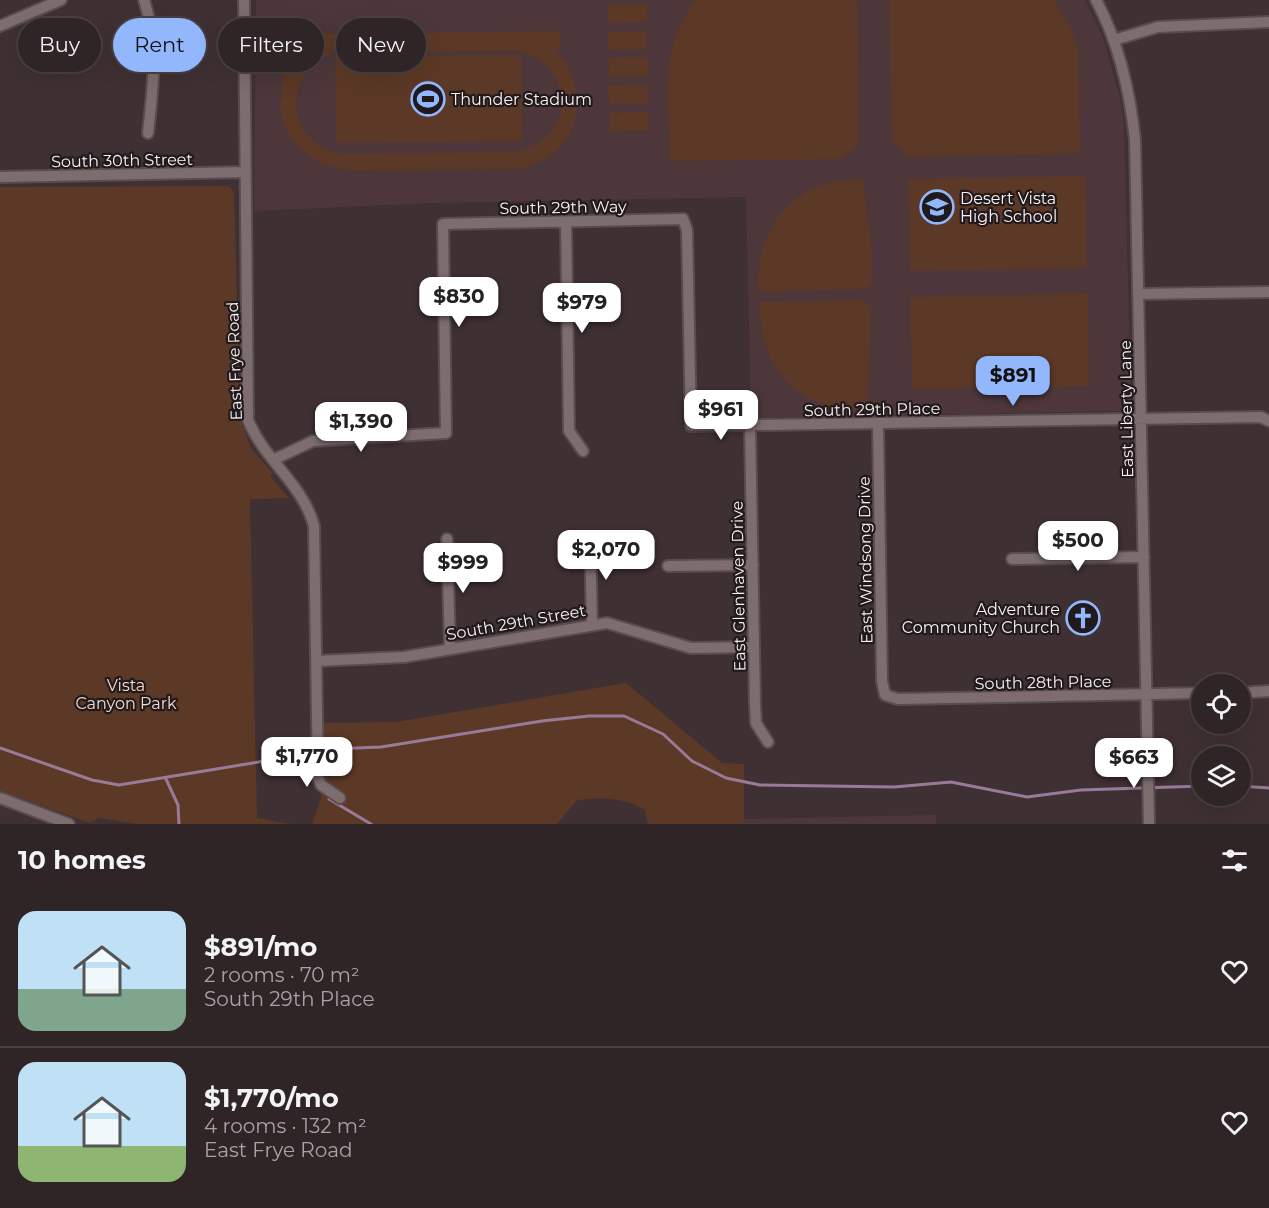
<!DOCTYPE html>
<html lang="en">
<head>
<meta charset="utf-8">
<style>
  :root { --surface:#2f2426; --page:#372c2e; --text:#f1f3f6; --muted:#a7a4a7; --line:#4a4143; --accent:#93b7fd }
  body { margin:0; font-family:Montserrat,sans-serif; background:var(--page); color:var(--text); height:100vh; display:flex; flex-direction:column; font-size:22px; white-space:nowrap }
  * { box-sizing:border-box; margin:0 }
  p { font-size:20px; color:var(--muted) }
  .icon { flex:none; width:33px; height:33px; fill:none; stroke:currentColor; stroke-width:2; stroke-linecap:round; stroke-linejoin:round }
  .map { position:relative; height:824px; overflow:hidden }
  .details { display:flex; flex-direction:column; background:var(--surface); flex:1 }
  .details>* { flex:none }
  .banner { position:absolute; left:18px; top:18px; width:600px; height:54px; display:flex; gap:12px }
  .tools { position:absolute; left:1191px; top:674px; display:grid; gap:12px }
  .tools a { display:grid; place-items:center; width:60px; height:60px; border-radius:50%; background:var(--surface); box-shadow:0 6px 24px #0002,0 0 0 2px var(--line); font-size:30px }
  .price { position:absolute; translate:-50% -51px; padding:0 14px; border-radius:12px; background:#fff; color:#222; font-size:20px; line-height:39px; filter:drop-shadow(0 2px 3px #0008) }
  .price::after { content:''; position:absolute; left:50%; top:36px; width:18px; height:14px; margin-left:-9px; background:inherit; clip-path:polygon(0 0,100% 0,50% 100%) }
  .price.current { background:var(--accent); color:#111 }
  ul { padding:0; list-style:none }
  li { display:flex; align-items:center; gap:18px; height:150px; padding:0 18px }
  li+li { border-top:2px solid var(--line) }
  li span { display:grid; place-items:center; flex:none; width:168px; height:120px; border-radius:18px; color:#555 }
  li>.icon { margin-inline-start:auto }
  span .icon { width:72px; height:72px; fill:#fffc; stroke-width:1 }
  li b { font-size:26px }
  h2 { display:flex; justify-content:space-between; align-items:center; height:72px; padding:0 18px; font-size:26px }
  .tag { padding:0 21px; border-radius:27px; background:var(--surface); box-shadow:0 6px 24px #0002,0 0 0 2px var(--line); font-size:21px; line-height:54px }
  .tag.current { background:var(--accent); color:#111 }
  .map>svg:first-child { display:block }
  .built { fill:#4d373b }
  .green { fill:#5c3926; fill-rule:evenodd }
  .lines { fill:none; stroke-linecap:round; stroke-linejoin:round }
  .stream { stroke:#997a99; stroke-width:3 }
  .minor-casing { stroke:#594c4f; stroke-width:14 }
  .minor { stroke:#7e6d6f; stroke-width:10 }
  .labels { text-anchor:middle; stroke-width:4.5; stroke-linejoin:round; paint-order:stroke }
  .poi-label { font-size:16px; fill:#fbf1f3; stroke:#211a1c; text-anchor:start }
  .street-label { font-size:16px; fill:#fbf1f3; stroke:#211a1c }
  .park-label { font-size:16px; fill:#f6dbcd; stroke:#211a1c }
</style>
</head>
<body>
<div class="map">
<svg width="1269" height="824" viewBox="0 0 1269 824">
  <rect width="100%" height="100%" fill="#3f3033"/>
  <path class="built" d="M256,0H1085L1103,37L1120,98L1124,125L1131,402L1129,408L1118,411L751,418L746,197L433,203L254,211Z
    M936,815V824H744V819Z"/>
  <path class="green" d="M696,0H857L859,143L843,159L670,161C669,105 657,47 696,0Z
    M889,0H1054L1072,32L1078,51L1080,153L907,157L892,140Z
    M608,4H647V22L608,23Z
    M560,31L561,49L555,50C597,94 577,162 515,169L348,170L320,164L292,141L285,128L280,107L283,79L288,68L302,52L296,51L297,34ZM516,51C577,64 577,139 516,152L342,154C284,144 280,69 336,52Z
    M647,31V49L608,50V32Z
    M521,55L522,141L336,143L335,57Z
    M648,57V76L609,77V58Z
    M647,85L648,103L609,104L608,86Z
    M648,112L649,130L610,131L609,113Z
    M1085,176L1087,268L910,271L908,179Z
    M862,179L871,238L872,284L864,289L758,292C757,223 792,181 862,179Z
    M229,186L234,192L240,419L251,448L273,473L270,476L289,498L250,499L257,818L290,824H138L99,818L90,823L0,791V187Z
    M1088,294L1089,386L912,389L910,297Z
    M864,300L871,308L867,412C797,410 761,371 759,302Z
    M626,683L722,763L744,764V824H648L645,810C624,797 602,798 577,800L557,824H312L321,799L316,723L396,722Z"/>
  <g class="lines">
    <path class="stream" d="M0,748L92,780L119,785L277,759L282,751L381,747L542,721L589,716H624L663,734L692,761L726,778L760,785L894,787L951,782L1027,797L1081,790L1202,786
      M328,769L349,747
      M166,779L178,805L179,824
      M1240,786L1269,788
      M329,799L371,824"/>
    <defs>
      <path id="minor" d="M144,0C159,45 153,87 148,133
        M244,0L248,420C264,460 303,484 314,526L318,777L321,785L340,798
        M1096,0C1119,43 1130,92 1135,140L1149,824
        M0,26L61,0
        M1114,40L1158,27L1269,22
        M0,177L245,172
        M566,222L569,431L583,451
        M1138,294L1269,292
        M878,424L882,681L885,695L898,699L1202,693
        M750,426L755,704L756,723L768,742
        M273,460L313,441L446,433L443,224L683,219L687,230L691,426L1261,417L1269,421
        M590,537L592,624
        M447,539L450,649
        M1012,559L1144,557
        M668,566L753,565
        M316,661L404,657L607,623L691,648L754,647
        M1240,693L1269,691
        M0,798L69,824"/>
    </defs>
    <use href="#minor" class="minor-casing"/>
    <use href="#minor" class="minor"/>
  </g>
  <defs>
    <symbol id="stadium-ring" viewBox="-11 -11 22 22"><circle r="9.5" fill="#211a1c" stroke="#93b7fd" stroke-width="1.5"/><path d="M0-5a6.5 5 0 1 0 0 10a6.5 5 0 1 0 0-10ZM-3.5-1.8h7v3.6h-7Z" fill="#93b7fd"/></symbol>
    <symbol id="school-ring" viewBox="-11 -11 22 22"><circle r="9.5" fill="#211a1c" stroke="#93b7fd" stroke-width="1.5"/><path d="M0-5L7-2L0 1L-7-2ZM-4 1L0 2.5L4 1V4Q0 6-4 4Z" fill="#93b7fd"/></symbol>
    <symbol id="church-ring" viewBox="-11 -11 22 22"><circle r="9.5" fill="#211a1c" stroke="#93b7fd" stroke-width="1.5"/><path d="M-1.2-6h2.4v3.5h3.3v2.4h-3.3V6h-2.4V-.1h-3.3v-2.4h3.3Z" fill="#93b7fd"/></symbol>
  </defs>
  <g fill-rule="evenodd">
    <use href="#stadium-ring" x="409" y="80" width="38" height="38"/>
    <use href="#school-ring" x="918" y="188" width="38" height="38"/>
    <use href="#church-ring" x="1064" y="599" width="38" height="38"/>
  </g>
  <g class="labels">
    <g class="poi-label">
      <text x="451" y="105">Thunder Stadium</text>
      <text x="960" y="204">Desert Vista<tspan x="960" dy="18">High School</tspan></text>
      <text x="1060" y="615" text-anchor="end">Adventure<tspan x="1060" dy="18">Community Church</tspan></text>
    </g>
    <g class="street-label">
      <text transform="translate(122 160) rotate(-1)" y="6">South 30th Street</text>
      <text transform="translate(563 207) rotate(-1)" y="6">South 29th Way</text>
      <text transform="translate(234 361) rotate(-92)" y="6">East Frye Road</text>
      <text transform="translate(872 409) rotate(-1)" y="6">South 29th Place</text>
      <text transform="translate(1126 409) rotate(-91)" y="6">East Liberty Lane</text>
      <text transform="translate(865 560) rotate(-91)" y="6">East Windsong Drive</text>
      <text transform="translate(738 586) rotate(-91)" y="6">East Glenhaven Drive</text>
      <text transform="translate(516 622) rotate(-10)" y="6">South 29th Street</text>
      <text transform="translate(1043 682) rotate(-1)" y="6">South 28th Place</text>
    </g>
    <g class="park-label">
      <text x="126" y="691">Vista<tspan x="126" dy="18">Canyon Park</tspan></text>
    </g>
  </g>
</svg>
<div class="tools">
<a><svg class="icon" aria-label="locate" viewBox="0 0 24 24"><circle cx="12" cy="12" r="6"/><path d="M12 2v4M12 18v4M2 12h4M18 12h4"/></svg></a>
<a><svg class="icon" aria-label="layers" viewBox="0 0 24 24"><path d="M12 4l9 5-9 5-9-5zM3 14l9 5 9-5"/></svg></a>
</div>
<b class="price" style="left:459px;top:328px">$830</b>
<b class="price" style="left:582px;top:334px">$979</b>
<b class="price current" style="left:1013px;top:407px">$891</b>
<b class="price" style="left:721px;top:441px">$961</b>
<b class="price" style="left:361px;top:453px">$1,390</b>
<b class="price" style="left:1078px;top:572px">$500</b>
<b class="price" style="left:606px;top:581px">$2,070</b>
<b class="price" style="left:463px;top:594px">$999</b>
<b class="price" style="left:307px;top:788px">$1,770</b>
<b class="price" style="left:1134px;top:789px">$663</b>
<div class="banner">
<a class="tag">Buy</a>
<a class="tag current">Rent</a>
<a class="tag">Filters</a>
<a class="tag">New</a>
</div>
</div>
<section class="details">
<h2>10 homes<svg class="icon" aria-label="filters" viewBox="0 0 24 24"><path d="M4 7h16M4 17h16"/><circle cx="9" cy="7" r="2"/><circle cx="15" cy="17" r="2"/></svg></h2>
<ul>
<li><span style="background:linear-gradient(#bfe0f5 65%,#7fa58c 0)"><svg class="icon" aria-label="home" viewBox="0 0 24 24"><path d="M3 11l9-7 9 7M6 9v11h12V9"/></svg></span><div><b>$891/mo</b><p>2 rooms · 70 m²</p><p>South 29th Place</p></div><svg class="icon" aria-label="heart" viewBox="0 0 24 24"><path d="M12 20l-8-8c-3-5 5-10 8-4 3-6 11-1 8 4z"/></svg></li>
<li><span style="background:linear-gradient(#bfe0f5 70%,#8fb573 0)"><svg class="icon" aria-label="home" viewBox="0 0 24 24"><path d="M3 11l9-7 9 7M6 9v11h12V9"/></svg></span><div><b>$1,770/mo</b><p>4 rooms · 132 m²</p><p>East Frye Road</p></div><svg class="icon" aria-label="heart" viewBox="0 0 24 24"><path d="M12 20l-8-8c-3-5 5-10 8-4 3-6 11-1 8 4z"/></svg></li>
</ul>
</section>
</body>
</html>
